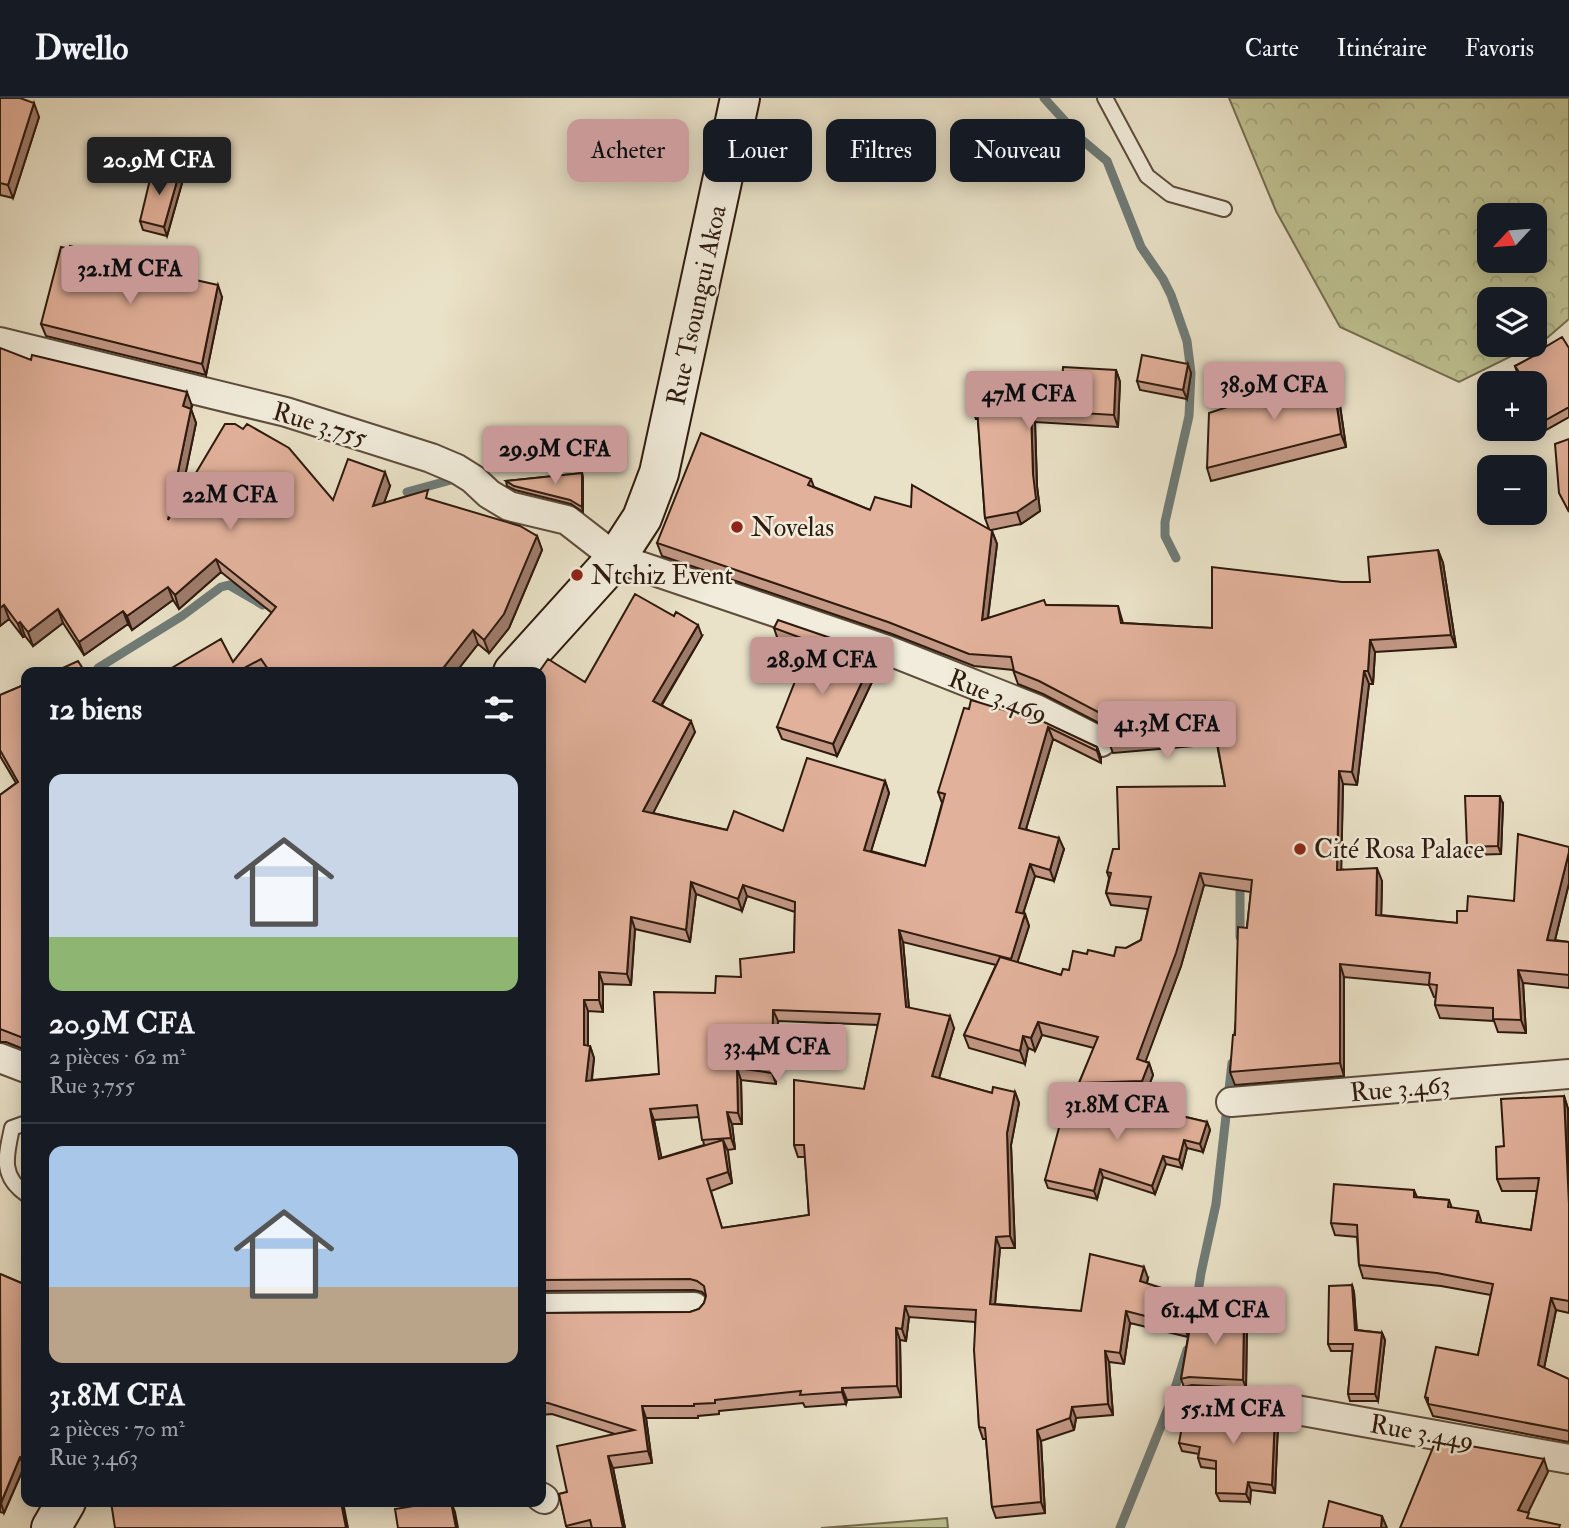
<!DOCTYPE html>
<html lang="fr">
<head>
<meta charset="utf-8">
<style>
  :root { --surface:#171b24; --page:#20242c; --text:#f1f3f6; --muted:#9ea1a6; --line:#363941; --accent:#c59692 }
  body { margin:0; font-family:"IM FELL Double Pica",serif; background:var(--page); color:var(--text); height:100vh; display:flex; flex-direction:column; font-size:26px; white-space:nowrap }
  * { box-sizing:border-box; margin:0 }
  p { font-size:23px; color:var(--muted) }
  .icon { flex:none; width:38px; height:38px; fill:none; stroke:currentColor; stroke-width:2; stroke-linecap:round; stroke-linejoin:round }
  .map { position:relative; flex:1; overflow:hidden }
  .side { position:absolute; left:21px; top:569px; width:525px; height:840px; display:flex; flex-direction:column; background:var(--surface); border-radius:14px; box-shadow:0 4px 18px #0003 }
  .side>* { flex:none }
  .guide { position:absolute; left:567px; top:21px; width:665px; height:63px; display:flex; gap:14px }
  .needle { width:46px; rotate:244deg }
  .tools { position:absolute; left:1477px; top:105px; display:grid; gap:14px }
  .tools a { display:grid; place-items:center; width:70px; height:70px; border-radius:14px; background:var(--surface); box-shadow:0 4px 18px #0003; font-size:35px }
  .price { position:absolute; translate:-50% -60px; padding:0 16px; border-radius:7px; background:var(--accent); color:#111; font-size:23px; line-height:46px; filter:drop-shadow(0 2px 4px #0008) }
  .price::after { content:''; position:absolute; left:50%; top:42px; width:21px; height:16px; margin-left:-10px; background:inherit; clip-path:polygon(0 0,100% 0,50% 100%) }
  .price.selected { background:#222; color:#fff }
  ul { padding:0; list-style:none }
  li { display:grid; align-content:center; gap:14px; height:371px; padding:0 28px }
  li+li { border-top:2px solid var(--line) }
  li span { display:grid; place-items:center; height:217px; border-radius:14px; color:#555 }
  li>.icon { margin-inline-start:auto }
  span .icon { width:126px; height:126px; fill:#fffc; stroke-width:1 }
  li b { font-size:30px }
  h2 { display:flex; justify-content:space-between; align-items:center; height:84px; padding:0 28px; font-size:30px }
  .tag { padding:0 24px; border-radius:14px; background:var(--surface); box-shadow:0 4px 18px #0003; font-size:24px; line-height:63px }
  .tag.selected { background:var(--accent); color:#111 }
  header { display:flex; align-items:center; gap:42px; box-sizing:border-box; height:98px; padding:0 35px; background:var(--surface); border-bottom:2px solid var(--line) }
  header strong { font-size:33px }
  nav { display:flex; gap:38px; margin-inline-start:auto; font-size:24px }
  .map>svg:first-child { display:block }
  .grass { fill:#bec191; stroke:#766e50; stroke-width:2 }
  .forest { fill:url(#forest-crowns); stroke:#766e50; stroke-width:2; fill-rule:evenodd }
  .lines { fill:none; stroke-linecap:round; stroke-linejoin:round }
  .stream { stroke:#6f7b77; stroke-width:9 }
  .service-casing { stroke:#5d4c3c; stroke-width:18 }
  .minor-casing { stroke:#5d4c3c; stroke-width:32 }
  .secondary-casing { stroke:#2e1a0e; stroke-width:42 }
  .service { stroke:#f1ecdb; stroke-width:14 }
  .minor { stroke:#f1ecdb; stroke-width:28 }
  .secondary { stroke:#f1ecdb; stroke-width:38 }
  .wall { fill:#c29885; stroke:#2e1a0e; stroke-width:2; fill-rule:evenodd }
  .shaded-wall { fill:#9e7c6c; stroke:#2e1a0e; stroke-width:2 }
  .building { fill:#e2b19b; stroke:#2e1a0e; stroke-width:2; fill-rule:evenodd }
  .poi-dot { fill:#8f2418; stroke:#f1ecdb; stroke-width:2.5 }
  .labels { text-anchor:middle; stroke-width:5; stroke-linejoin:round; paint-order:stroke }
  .street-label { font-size:26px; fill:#2e1a0e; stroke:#f1ecdb }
  .poi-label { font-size:26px; fill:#2e1a0e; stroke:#f1ecdb; text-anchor:start }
</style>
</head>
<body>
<header>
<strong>Dwello</strong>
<nav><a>Carte</a><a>Itinéraire</a><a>Favoris</a></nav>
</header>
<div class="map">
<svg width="1569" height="1430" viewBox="0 0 1569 1430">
  <defs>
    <pattern id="forest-crowns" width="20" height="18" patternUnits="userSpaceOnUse" patternTransform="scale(1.75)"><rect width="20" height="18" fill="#bec191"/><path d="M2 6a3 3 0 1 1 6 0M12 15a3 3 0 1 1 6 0" fill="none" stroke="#a4a57c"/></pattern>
  </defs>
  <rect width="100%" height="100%" fill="#eae2c8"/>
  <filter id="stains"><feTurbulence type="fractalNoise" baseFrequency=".00286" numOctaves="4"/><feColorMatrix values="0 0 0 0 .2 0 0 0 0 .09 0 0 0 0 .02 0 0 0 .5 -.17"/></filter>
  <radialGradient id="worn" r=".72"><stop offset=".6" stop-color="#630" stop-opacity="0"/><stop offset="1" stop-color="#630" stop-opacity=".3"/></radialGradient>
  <path class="grass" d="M947,1420L948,1430H821Z"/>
  <path class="forest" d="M1229,0H1569V221L1547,240L1535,246V201H1489V247H1534L1459,284L1340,229L1276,113ZM1489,117H1535V163H1489Z"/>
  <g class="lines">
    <path class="stream" d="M1044,0L1082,42L1107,63L1141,149L1163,181L1171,197L1187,243L1191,275L1189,318L1165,424V438L1176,460
      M407,394L451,382
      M98,570L182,518L221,489L229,487L263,507
      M1240,839V783
      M1194,1221L1201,1175L1216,1106L1232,965
      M1120,1430L1171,1303L1187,1252"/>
    <defs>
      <path id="service" d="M1105,0L1147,78L1170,96L1224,111
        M26,1025L12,1030C6,1058 0,1078 26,1096"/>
      <path id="minor" d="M0,244L286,314L431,360L457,371L473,381L489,396L509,408L567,422L616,460L887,552L1036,611L1101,644
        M0,960L26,970
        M1231,1004L1569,976
        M541,1210L694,1209
        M1191,1304L1280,1309L1569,1361
        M541,1399L544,1401"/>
      <path id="secondary" d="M513,574L616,460L642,420L659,375L740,0
        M51,1430L66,1404"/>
    </defs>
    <use href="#service" class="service-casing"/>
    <use href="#minor" class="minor-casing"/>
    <use href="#secondary" class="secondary-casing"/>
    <use href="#service" class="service"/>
    <use href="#minor" class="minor"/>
    <use href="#secondary" class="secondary"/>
  </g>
  <path class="wall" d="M0,0L39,19L13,100L0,97Z
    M182,85L167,138L143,132L140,123Z
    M120,162L124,174L123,177L161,187L222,199L206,277L46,238L41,226Z
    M1569,250V319L1537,337L1534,331L1535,285H1510L1509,282L1518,277L1515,268Z
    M31,262L192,308L191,311L196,325L180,402H333L390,388L384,405L431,402L537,438L542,452L509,530L489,555L478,546L456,574H165L233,564L272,515L221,474L179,511L173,502L132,532L128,526L84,557L63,525L33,548L25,538L23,539L9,521L0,528Z
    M1116,272L1120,284L1118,329L1035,324L1037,388L1040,413L1021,426L991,432L992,433L997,446L988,520L1046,507L1118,508L1123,525L1212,530L1342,484H1370L1438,452L1443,465L1456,549L1375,554L1373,586H1369L1357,687L1343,686L1341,771L1382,783L1381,817L1457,825L1467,813L1514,803L1569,785L1555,842L1569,844V890L1523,885L1526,935L1498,934L1494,923L1440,920L1435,907L1436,899H1434L1429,887L1344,879V978L1235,987L1230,974L1251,794L1204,787L1181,868L1145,963L1149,965L1153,977L1146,995L1092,997L1207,1024L1210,1032L1203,1054L1187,1050L1182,1070L1166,1066L1155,1096L1103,1079L1097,1101L1048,1090L1045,1082L1069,1018L1083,995L1079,985L1094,950L1042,937L1035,953L1028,950L1025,966L969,950L964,937L996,867L903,844L909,910L954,930L939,980L992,995L1015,994L1019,1005L1011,1047L1015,1150H1000L995,1206L1081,1213L1148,1180L1147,1185L1193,1212L1244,1218L1247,1227L1246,1290L1192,1287L1184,1289L1181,1281L1188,1239L1130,1225L1124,1266L1109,1264L1113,1317L1076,1320L1074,1332L1041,1343L1045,1415L996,1420L992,1409L986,1341H983L979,1329L975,1224L909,1219L906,1243L900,1242L901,1299L847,1302L846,1306L805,1309L803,1305L719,1313V1316L698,1318V1320H646L652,1365L613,1370L625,1430H567L559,1396L567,1394L615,1336L552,1316L541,1317V1215L690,1214L699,1211L704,1205L706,1198L702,1194L694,1192L541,1193V574L585,584L702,538L662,607L695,634L653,715L727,732L783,733L885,683L889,695L871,753L925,768L942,705L938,694L1024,618L1097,649L1101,660V665L1053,641L1026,731L1064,751L1054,783L1035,778L1023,816H1025L1029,828L1017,864L1061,877L1069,872L1087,856L1114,858L1126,850L1141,842L1148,811L1111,807L1106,795L1109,780L1107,774L1119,751L1225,688L1217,646L1113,655L1108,642L1112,632L1109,630L1043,596L1018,586L1013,572L974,568L892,536L662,458L657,445L811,381L814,389L870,412L989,431L985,420L978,321H976L971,309L1062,289ZM696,796L742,813L747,798L795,814L794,854L741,879L715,895L659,976L592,982L594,960L590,948H588V913L603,914V886L631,887L635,831L690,844ZM778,923L878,927L864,991L794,1047L798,1059H805L809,1117L722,1130L711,1093L732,1085L727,1052L735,1051L732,1026H742L741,982L776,986ZM699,1019L704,1047L661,1060L654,1022Z
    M1191,275L1187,301L1140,292L1137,283Z
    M1337,287L1346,349L1211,383L1207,370Z
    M582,375L583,380V414L571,406L515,392L507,388L506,383Z
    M774,530L851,547L856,559L816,556L778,542Z
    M868,571L872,584L837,658L782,641L777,629Z
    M26,586V952L6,944H0V697L16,685L0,658V597Z
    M1503,706L1501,756L1470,757L1467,749Z
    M1564,998L1568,1011L1569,1026V1215L1556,1212L1544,1270L1569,1281V1344L1433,1318L1425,1299L1478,1257L1491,1197L1441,1188L1363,1180L1359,1167L1357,1139L1335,1137L1331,1125L1414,1092L1417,1099L1449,1102L1452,1110L1482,1125L1531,1132L1537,1093H1502L1497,1081L1504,1048Z
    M0,1176L26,1187V1370L24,1369L4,1415L0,1414Z
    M1352,1187L1354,1194L1357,1232L1382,1235L1385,1242L1378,1303H1350L1348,1296L1352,1253H1331L1328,1246Z
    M1275,1317L1278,1326L1275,1395L1251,1392L1250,1404L1220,1403L1216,1395V1371L1201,1369L1198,1360L1199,1356L1182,1353L1179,1345Z"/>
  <path class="shaded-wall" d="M34,5L39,19L13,100L8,87Z
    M179,76L182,85L167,138L164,129Z
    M120,162L124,174L121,187L116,175Z
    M218,187L222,199L206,277L202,266Z
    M1188,266L1191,275L1187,301L1183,292Z
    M1116,272L1120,284L1118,329L1114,317Z
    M1332,275L1337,287L1346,349L1341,336Z
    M187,294L192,308L188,322L183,308Z
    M191,311L196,325L173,436L168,422Z
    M1031,312L1035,324L1037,388L1040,413L1021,426L1017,414L1033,376Z
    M385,374L390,388L378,422L373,408Z
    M582,375L583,380V414L582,409Z
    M992,433L997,446L986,534L982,522Z
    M537,438L542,452L509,530L489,555L484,542Z
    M1438,452L1443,465L1456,549L1451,537Z
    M216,461L221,474L179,511L175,497Z
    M168,489L173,502L132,532L127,518Z
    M4,507L9,521L0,528V510Z
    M58,511L63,525L33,548L28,534Z
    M123,513L128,526L84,557L79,544Z
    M20,524L25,538L23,539L18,526Z
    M698,527L702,538L657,614L653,603Z
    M473,532L478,546L456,574H440Z
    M1370,542L1375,554L1373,586L1368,573Z
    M868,571L872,584L837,658L833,646Z
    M1364,573L1369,586L1357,687L1352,674Z
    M691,623L695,634L648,725L643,713Z
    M1048,629L1053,641L1023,741L1019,730Z
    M1097,649L1101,660V665L1097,653Z
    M1339,673L1343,686L1341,784L1337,772Z
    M885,683L889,695L868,763L864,752Z
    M1500,698L1503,706L1501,756L1498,748Z
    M1059,740L1064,751L1054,783L1050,772Z
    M1569,754V785L1552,854L1547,842Z
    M1030,766L1035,778L1020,825L1016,814Z
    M1377,770L1382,783L1381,830L1376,817Z
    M1200,775L1204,787L1181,868L1142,973L1137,961Z
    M691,784L696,796L690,844L686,832Z
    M743,787L747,798L742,813L738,801Z
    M1025,816L1029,828L1015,872L1011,861Z
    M631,819L635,831L631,887L627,876Z
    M899,832L903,844L910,921L906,909Z
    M1340,866L1344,879V978L1340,965Z
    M1518,872L1523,885L1526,935L1521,922Z
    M599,874L603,886V914L599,902Z
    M584,902L588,913V959L584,947Z
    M773,912L778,923L776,986L772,975Z
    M950,918L954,930L936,990L932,978Z
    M1038,924L1042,937L1035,953L1031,940Z
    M1023,938L1028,950L1025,966L1020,953Z
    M590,948L594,960L590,994L586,983Z
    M1149,965L1153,977L1146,995L1142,983Z
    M737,970L741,982L742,1026L738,1015Z
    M1015,994L1019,1005L1011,1047L1015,1150L1010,1138L1007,1035Z
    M1564,998L1568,1011L1569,1106Z
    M650,1011L654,1022L664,1072L659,1061Z
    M727,1014L732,1026L735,1051L731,1040Z
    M1207,1024L1210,1032L1203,1054L1200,1046Z
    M723,1042L728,1053L732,1085L728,1074Z
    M1184,1042L1187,1050L1182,1070L1179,1062Z
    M1163,1058L1166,1066L1155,1096L1152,1088Z
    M1100,1071L1103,1079L1097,1101L1094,1093Z
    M1478,1113L1482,1126L1476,1124Z
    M996,1139L1000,1150L994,1217L990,1206Z
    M1144,1169L1148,1180L1144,1195L1140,1183Z
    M1352,1187L1354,1194L1357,1239L1355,1232Z
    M1189,1199L1193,1211L1188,1239L1184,1228Z
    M1551,1200L1556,1212L1542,1280L1538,1267Z
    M905,1208L909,1219L906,1243L902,1231Z
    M1126,1213L1130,1225L1124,1266L1120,1255Z
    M1244,1218L1247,1227L1246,1290L1243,1282Z
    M896,1230L900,1242L901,1299L897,1288Z
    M1382,1235L1385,1242L1378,1303L1375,1296Z
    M1105,1253L1109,1264L1113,1317L1108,1306Z
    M842,1290L847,1302L846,1306L842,1294Z
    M642,1308L646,1320L652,1365L648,1353Z
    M1072,1309L1076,1320L1074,1332L1070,1320Z
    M1275,1317L1278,1326L1275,1395L1272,1387Z
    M1037,1332L1041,1343L1045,1415L1041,1404Z
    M608,1358L613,1370L625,1430H623Z
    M20,1359L24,1369L4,1415L1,1405Z
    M1544,1361L1548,1374L1523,1425L1518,1412Z
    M1248,1384L1251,1392L1250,1404L1246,1396Z
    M341,1404H343L348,1430H346Z
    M451,1404L455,1414L458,1430H456Z
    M1382,1418L1387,1430H1381Z"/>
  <path class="building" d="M0,0H20L34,5L8,87L0,85Z
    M153,69L179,76L164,129L140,123Z
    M70,148L120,162L116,175L161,187L164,175L218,187L202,266L41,226L61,149L70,151Z
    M1562,239L1569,250V309L1535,328V285H1511L1509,282L1520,276L1515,268L1543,253L1542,251Z
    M0,250L31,262L32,257L187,294L183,308L191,311L168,422L225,326H235L243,331L247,326L289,350L333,402L348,361L385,374L373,408L428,392L426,400L520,428L537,438L504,516L484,542L473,532L440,574H270L261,561L237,574H165L221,541L233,564L276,509L216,461L175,497L168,489L127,518L123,513L79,544L58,511L28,534L20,524L18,526L4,507L0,510Z
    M1142,257L1188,266L1183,292L1137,283Z
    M1063,269L1116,272L1114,317L1031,312L1033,376L1036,401L1017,414L985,420L977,310L971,309L972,290L1062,289Z
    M1332,275L1341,336L1207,370L1209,315Z
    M701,335L811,381L808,387L870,412L875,399L911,409L912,387L992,433L982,522L1044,502L1046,507L1118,508L1121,525L1212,530V469L1342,484H1370L1368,459L1438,452L1451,537L1370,542L1368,573H1364L1352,674L1339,673L1337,772L1377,770L1376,817L1457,825V813H1467L1468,798L1514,803L1518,736L1569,749V754L1547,842L1569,844V877L1518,872L1521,922L1493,921V910L1435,907L1437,887L1429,886L1430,875L1340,866V965L1230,974L1233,937H1235L1238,829L1247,830L1252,782L1200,775L1176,855L1137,961L1149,965L1142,983L1079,985L1098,939L1038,924L1031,940L1023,938L1020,953L964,937L1000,859L1061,877L1063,871L1069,872L1073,853L1087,856L1088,852L1114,858L1116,849L1126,850L1141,842L1151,799L1106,795L1111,775L1107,774L1113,751H1119L1117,689L1225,688L1215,633L1108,642L1113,630L1110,622L1104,617L1039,583L1014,573L1011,559L969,556L888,524L657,445Z
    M1569,341V414L1559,395L1555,346Z
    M582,375V409L570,402L514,388L506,383Z
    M635,496L674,518L676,514L698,527L653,603L691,623L643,713L727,732L734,713L783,733L807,660L885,683L864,752L925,768L945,696L938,694L964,610L969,611L971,602L1024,618L1023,614L1097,649V653L1048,629L1019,730L1059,740L1050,772L1030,766L1016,814L1025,816L1011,861L899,832L906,909L950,918L932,978L992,995L993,989L1015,994L1007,1035L1010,1138L996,1139L990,1206L1081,1213L1090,1156L1144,1169L1140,1183L1189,1199L1184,1228L1126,1213L1120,1255L1105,1253L1108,1306L1072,1309L1070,1320L1037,1332L1041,1404L992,1409L985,1330L979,1329L974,1252L976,1212L905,1208L902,1231L896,1230L897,1288L842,1290V1294L800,1297L801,1293L715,1302V1305L694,1306V1308H642L648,1353L608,1358L623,1430H592L590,1422L566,1428L559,1396L567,1394L557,1348L634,1332L548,1305H541V1215L690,1214L699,1211L704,1205L706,1198L704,1188L697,1183L690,1181L541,1182V574H539L548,561L585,584ZM691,784L738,801L743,787L795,804L794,854L740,861L741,879L716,878L715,895L654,894L659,976L586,983L590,948L584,947V902H599V874L627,876L631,819L686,832ZM773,912L880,916L864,991L794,982V1047H804L809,1117L722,1130L707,1081L728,1074L723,1042L659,1061L650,1011L697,1007L702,1042L731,1040L727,1014L738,1015L737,970L772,975Z
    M778,522L851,547L812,544L774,530Z
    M807,553L868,571L833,646L777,629Z
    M78,563L85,574H54Z
    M26,586V941L0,931V697L18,684L0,652V597Z
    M1465,698H1500L1498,748L1467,749Z
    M1079,994L1207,1024L1200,1046L1184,1042L1179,1062L1163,1058L1152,1088L1100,1071L1094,1093L1045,1082L1063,1015L1069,1018Z
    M1564,998L1569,1106V1203L1551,1200L1538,1267L1569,1281V1333L1428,1306V1300L1425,1299L1436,1249L1478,1257L1493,1186L1437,1175L1359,1167L1357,1127L1331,1125L1334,1086L1414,1092V1099L1449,1102L1448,1109L1478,1113L1476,1124L1531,1132L1539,1080L1497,1081L1496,1049L1504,1048L1501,1001Z
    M0,1176L26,1187V1361L20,1359L1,1405Z
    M1352,1187L1355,1232L1382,1235L1375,1296H1348L1353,1246H1328L1329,1188Z
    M1193,1212L1244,1218L1243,1282L1189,1279L1181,1281Z
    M1185,1312L1275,1317L1272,1387L1248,1384L1246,1396L1216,1395V1363L1198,1360L1200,1349L1179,1345Z
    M1436,1342L1544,1361L1518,1412L1529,1415L1527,1420L1560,1427L1559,1430H1400Z
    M1329,1403L1382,1418L1381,1430H1323Z
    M111,1404H341L346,1430H115Z
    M438,1404H451L456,1430H398L395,1411Z"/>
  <g class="poi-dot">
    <circle cx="737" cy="429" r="7"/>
    <circle cx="577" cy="477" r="7"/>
    <circle cx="1300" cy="751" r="7"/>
  </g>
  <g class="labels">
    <g class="street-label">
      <text transform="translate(696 207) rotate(-78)" y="9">Rue Tsoungui Akoa</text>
      <text transform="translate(320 326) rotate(17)" y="9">Rue 3.755</text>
      <text transform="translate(998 598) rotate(22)" y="9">Rue 3.469</text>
      <text transform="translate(1400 990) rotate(-5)" y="9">Rue 3.463</text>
      <text transform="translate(1422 1334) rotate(10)" y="9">Rue 3.449</text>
    </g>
    <g class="poi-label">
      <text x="751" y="438">Novelas</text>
      <text x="591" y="486">Ntchiz Event</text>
      <text x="1314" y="760">Cité Rosa Palace</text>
    </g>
  </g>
  <rect width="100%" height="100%" filter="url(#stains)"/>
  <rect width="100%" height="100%" fill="url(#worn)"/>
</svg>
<div class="tools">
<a><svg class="needle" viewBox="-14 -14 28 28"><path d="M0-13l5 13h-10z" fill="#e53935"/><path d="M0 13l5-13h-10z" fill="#9ea1a6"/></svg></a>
<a><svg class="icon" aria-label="layers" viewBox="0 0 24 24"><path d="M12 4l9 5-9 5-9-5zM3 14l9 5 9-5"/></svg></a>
<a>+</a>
<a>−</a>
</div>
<b class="price selected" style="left:159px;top:99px">20.9M CFA</b>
<b class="price" style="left:130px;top:208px">32.1M CFA</b>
<b class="price" style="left:1274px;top:324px">38.9M CFA</b>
<b class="price" style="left:1029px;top:333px">47M CFA</b>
<b class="price" style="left:555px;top:388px">29.9M CFA</b>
<b class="price" style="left:230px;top:434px">22M CFA</b>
<b class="price" style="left:822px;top:599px">28.9M CFA</b>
<b class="price" style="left:1167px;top:663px">41.3M CFA</b>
<b class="price" style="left:777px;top:986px">33.4M CFA</b>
<b class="price" style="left:1117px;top:1044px">31.8M CFA</b>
<b class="price" style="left:1215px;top:1249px">61.4M CFA</b>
<b class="price" style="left:1233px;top:1348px">55.1M CFA</b>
<div class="guide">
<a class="tag selected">Acheter</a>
<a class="tag">Louer</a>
<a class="tag">Filtres</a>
<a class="tag">Nouveau</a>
</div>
<section class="side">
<h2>12 biens<svg class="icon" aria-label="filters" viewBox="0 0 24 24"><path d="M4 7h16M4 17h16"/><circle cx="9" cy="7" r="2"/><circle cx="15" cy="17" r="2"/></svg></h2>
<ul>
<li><span style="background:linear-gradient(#c9d6e8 75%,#8fb573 0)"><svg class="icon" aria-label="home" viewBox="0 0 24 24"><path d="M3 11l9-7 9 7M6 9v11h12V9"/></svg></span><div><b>20.9M CFA</b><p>2 pièces · 62 m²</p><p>Rue 3.755</p></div></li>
<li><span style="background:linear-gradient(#a9c7e8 65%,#b9a48a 0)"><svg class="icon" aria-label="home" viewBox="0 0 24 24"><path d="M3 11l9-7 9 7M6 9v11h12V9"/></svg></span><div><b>31.8M CFA</b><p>2 pièces · 70 m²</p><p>Rue 3.463</p></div></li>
</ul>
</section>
</div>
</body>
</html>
